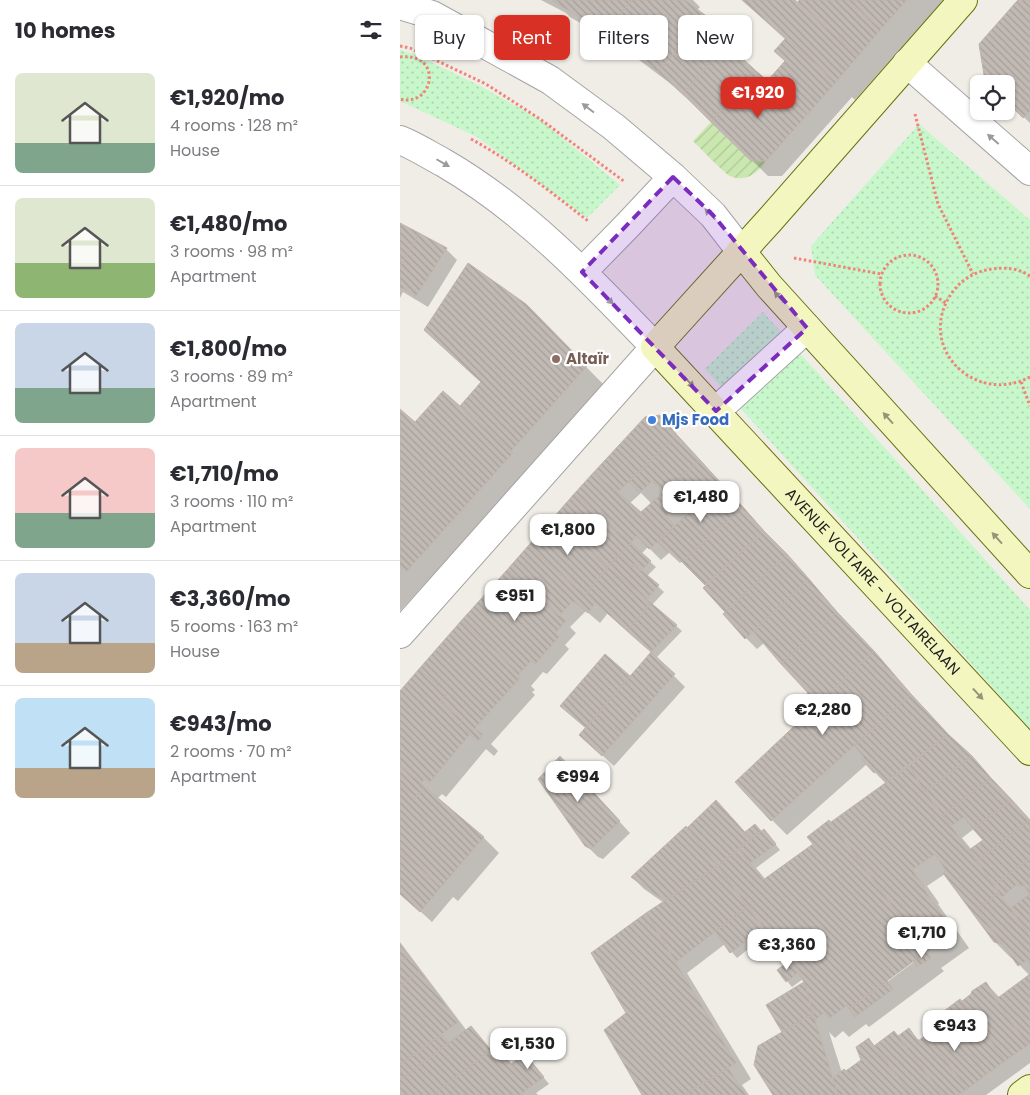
<!DOCTYPE html>
<html lang="en">
<head>
<meta charset="utf-8">
<style>
  :root { --surface:#fff; --page:#f7f7f7; --text:#2b2b33; --muted:#7c7c81; --line:#e1e1e2; --accent:#d93025 }
  body { margin:0; font-family:Poppins,sans-serif; background:var(--page); color:var(--text); height:100vh; display:flex; flex-direction:column; font-size:19px; white-space:nowrap }
  * { box-sizing:border-box; margin:0 }
  p { font-size:16px; color:var(--muted) }
  .icon { flex:none; width:28px; height:28px; fill:none; stroke:currentColor; stroke-width:2; stroke-linecap:round; stroke-linejoin:round }
  .map { position:relative; flex:1; overflow:hidden }
  .drawer { display:flex; flex-direction:column; background:var(--surface); width:400px }
  .drawer>* { flex:none }
  .guide { position:absolute; left:15px; top:15px; width:475px; height:45px; display:flex; gap:10px }
  .tools { position:absolute; left:570px; top:75px; display:grid; gap:10px }
  .tools a { display:grid; place-items:center; width:45px; height:45px; border-radius:8px; background:var(--surface); box-shadow:0 1px 4px #0004; font-size:25px }
  .price { position:absolute; translate:-50% -42px; padding:0 11px; border-radius:10px; background:#fff; color:#222; font-size:16px; line-height:32px; filter:drop-shadow(0 1px 2px #0008) }
  .price::after { content:''; position:absolute; left:50%; top:30px; width:15px; height:11px; margin-left:-8px; background:inherit; clip-path:polygon(0 0,100% 0,50% 100%) }
  .price.on { background:var(--accent); color:#fff }
  ul { padding:0; list-style:none }
  li { display:flex; align-items:center; gap:15px; height:125px; padding:0 15px }
  li+li { border-top:1px solid var(--line) }
  li span { display:grid; place-items:center; flex:none; width:140px; height:100px; border-radius:8px; color:#555 }
  li>.icon { margin-inline-start:auto }
  span .icon { width:60px; height:60px; fill:#fffc; stroke-width:1 }
  li b { font-size:21px }
  h2 { display:flex; justify-content:space-between; align-items:center; height:60px; padding:0 15px; font-size:21px }
  .pill { padding:0 18px; border-radius:8px; background:var(--surface); box-shadow:0 1px 4px #0004; font-size:18px; line-height:45px }
  .pill.on { background:var(--accent); color:#fff }
  main { display:flex; flex:1; min-height:0 }
  .map>svg:first-child { display:block }
  .park { fill:url(#park-dots) }
  .garden { fill:url(#garden-furrows) }
  .shadow { fill:#0003; fill-rule:evenodd }
  .building { fill:url(#building-back-hatch); stroke:#c1b4aa }
  .lines { fill:none; stroke-linecap:round; stroke-linejoin:round }
  .street-casing { stroke:#a4a4a4; stroke-width:30 }
  .secondary-casing { stroke:#67720c; stroke-width:30 }
  .path { stroke:#f28376; stroke-width:3; stroke-dasharray:2.5 2.5; stroke-linecap:butt }
  .street { stroke:#fff; stroke-width:28 }
  .secondary { stroke:#f3f6bf; stroke-width:28 }
  .oneway { fill:#9b9b9b }
  .oneway2 { fill:#949677 }
  .marked { fill:#7b2cbf; fill-opacity:0.2; stroke:#7b2cbf; stroke-width:4; stroke-dasharray:10 6; stroke-linejoin:round }
  .education-dot { fill:#8d6e63; stroke:#fff; stroke-width:2 }
  .shop-dot { fill:#3f7fe0; stroke:#fff; stroke-width:2 }
  .labels { text-anchor:middle; stroke-width:4.5; stroke-linejoin:round; paint-order:stroke }
  .education-label { font-size:15px; font-weight:bold; fill:#785e54; stroke:#fff; text-anchor:start }
  .shop-label { font-size:15px; font-weight:bold; fill:#366cbe; stroke:#fff; text-anchor:start }
  .street-label { font-size:15px; fill:#202020; stroke:#fff }
</style>
</head>
<body>
<main>
<section class="drawer">
<h2>10 homes<svg class="icon" aria-label="filters" viewBox="0 0 24 24"><path d="M4 7h16M4 17h16"/><circle cx="9" cy="7" r="2"/><circle cx="15" cy="17" r="2"/></svg></h2>
<ul>
<li><span style="background:linear-gradient(#dfe7d0 70%,#7fa58c 0)"><svg class="icon" aria-label="home" viewBox="0 0 24 24"><path d="M3 11l9-7 9 7M6 9v11h12V9"/></svg></span><div><b>€1,920/mo</b><p>4 rooms · 128 m²</p><p>House</p></div></li>
<li><span style="background:linear-gradient(#dfe7d0 65%,#8fb573 0)"><svg class="icon" aria-label="home" viewBox="0 0 24 24"><path d="M3 11l9-7 9 7M6 9v11h12V9"/></svg></span><div><b>€1,480/mo</b><p>3 rooms · 98 m²</p><p>Apartment</p></div></li>
<li><span style="background:linear-gradient(#c9d6e8 65%,#7fa58c 0)"><svg class="icon" aria-label="home" viewBox="0 0 24 24"><path d="M3 11l9-7 9 7M6 9v11h12V9"/></svg></span><div><b>€1,800/mo</b><p>3 rooms · 89 m²</p><p>Apartment</p></div></li>
<li><span style="background:linear-gradient(#f6c9c9 65%,#7fa58c 0)"><svg class="icon" aria-label="home" viewBox="0 0 24 24"><path d="M3 11l9-7 9 7M6 9v11h12V9"/></svg></span><div><b>€1,710/mo</b><p>3 rooms · 110 m²</p><p>Apartment</p></div></li>
<li><span style="background:linear-gradient(#c9d6e8 70%,#b9a48a 0)"><svg class="icon" aria-label="home" viewBox="0 0 24 24"><path d="M3 11l9-7 9 7M6 9v11h12V9"/></svg></span><div><b>€3,360/mo</b><p>5 rooms · 163 m²</p><p>House</p></div></li>
<li><span style="background:linear-gradient(#bfe0f5 70%,#b9a48a 0)"><svg class="icon" aria-label="home" viewBox="0 0 24 24"><path d="M3 11l9-7 9 7M6 9v11h12V9"/></svg></span><div><b>€943/mo</b><p>2 rooms · 70 m²</p><p>Apartment</p></div></li>
</ul>
</section>
<div class="map">
<svg width="630" height="1095" viewBox="0 0 630 1095">
  <defs>
    <pattern id="park-dots" width="8" height="8" patternUnits="userSpaceOnUse" patternTransform="scale(1.25)"><rect width="8" height="8" fill="#c7f7cb"/><path d="M2 2h.1M6 6h.1" fill="none" stroke="#abd3ae" stroke-width="1.8" stroke-linecap="round"/></pattern>
    <pattern id="garden-furrows" width="10" height="10" patternUnits="userSpaceOnUse" patternTransform="scale(1.25)"><rect width="10" height="10" fill="#cbe7b0"/><path d="M-1 1l2-2M0 10L10 0M9 11l2-2" fill="none" stroke="#aec697"/></pattern>
    <pattern id="building-back-hatch" width="6" height="6" patternUnits="userSpaceOnUse" patternTransform="scale(1.25)"><rect width="6" height="6" fill="#c0b9b4"/><path d="M-1 5l2 2M0 0l6 6M5-1l2 2" fill="none" stroke="#a59f9a"/></pattern>
  </defs>
  <rect width="100%" height="100%" fill="#f0ede7"/>
  <path class="park" d="M0,50L16,55L80,86L139,119L220,185L187,218L77,137L0,101Z
    M519,124L630,220V509L415,275L411,246Z
    M363,312L630,610V729L305,369Z"/>
  <path class="garden" d="M311,122L351,161H366C358,173 346,183 330,176C324,173 300,148 293,141Z"/>
  <path class="shadow" d="M141,0H293L300,7L297,10L343,50L338,56L369,82L386,61V40L342,0H394L398,4L401,0H549L504,51L501,48L455,100L452,97L382,176H368L322,131L271,84L223,48L170,17L166,13Z
    M620,0H630V123L606,100Z
    M0,224L46,249L57,260L28,307L3,292L0,298Z
    M125,305L208,389L25,589L22,587L0,611V410L15,424L60,407L82,383L26,330Z
    M271,428L489,669L525,711L630,820V1063L586,1095H374L384,1033L368,1006L405,983L403,979L392,987L387,981L390,962L369,933L337,958L325,944L287,973L351,1079L342,1085L349,1095H244L228,1013L192,953L264,903L244,889L233,878L345,833L355,826L361,832L364,830L380,850L356,868L366,880L415,844L431,824L486,784L467,764L387,835L372,820L411,712L409,693L365,642L357,649L346,638L324,614L326,612L304,588L307,585L283,560L280,563L269,553L261,560L248,547L241,554L256,567L247,576L264,592L252,605L282,631L256,658L285,687L214,766L192,746L187,729L205,656L230,678L252,652L208,613L200,623L186,611L170,627L176,633L165,645L169,649L147,674L143,672L131,686L135,690L132,692L135,695L91,744L98,751L94,756L86,749L46,797L42,794L37,799L83,837L99,853L58,901L53,897L32,922L0,893V693L195,473ZM241,493L252,504L241,513L229,504ZM575,828L585,841L572,850L562,838ZM545,874L595,942L611,958L614,959L630,976L600,998L586,983L562,1002L520,1041L509,1030L498,1037L475,1047L468,1040L462,1060L442,1073L429,1032L435,1038L443,1031L449,1037L466,1024L469,1027L544,971L541,968L569,948L538,904L539,903L527,886ZM514,959V962L483,985L481,983Z
    M171,769L230,833L203,859L198,857L186,845Z
    M0,942L67,1031L71,1028L92,1051L96,1048L113,1065L131,1062L149,1084L136,1093L138,1095H0Z"/>
  <path class="building" d="M153,0H231L206,34L153,1Z
    M231,0H285L305,15L258,72L206,34Z
    M342,0H395L458,56L436,82Z
    M399,0H448L481,29L458,56L398,2Z
    M448,0H507L481,29Z
    M618,0H630V13L617,1Z
    M617,1L630,13V111L623,118L606,101V84H588L585,81L579,44Z
    M305,15L332,38L283,94L258,72Z
    M386,38L436,82L407,115L368,80L385,61L374,51Z
    M327,44L355,70L311,122L283,94Z
    M355,70L407,115L366,161H351L311,122Z
    M0,223L19,233L0,267Z
    M19,233L47,248L16,296L0,287V267Z
    M68,263L126,304L187,366L111,451L60,406L81,382L24,330Z
    M43,391L113,453L6,572L0,566V409L15,422Z
    M260,415L277,435L218,492L194,472L245,417Z
    M277,435L300,460L264,492L252,481L239,493L229,482Z
    M300,460L321,483L288,514L279,504L266,516L275,526L263,537L241,512Z
    M194,472L241,512L263,537L249,549L236,536L231,543L174,494Z
    M321,483L343,507L282,562L271,550L268,553L257,542Z
    M174,494L231,543L208,567L153,518Z
    M343,507L364,531L305,585L282,562Z
    M153,518L208,567L185,595L128,546Z
    M364,531L387,554L325,612L303,588Z
    M231,543L251,561L241,571L234,564L232,567L219,555Z
    M128,546L185,595L186,594L195,603L188,613L173,601L159,616L107,570Z
    M387,554L409,579L345,639L323,614Z
    M219,555L232,567L234,564L259,585L247,599L208,567Z
    M208,567L251,603L227,631L186,594Z
    M107,570L166,621L155,633L159,637L135,664L131,661L120,673L61,621Z
    M409,579L437,612L381,664L353,631Z
    M251,603L277,625L251,652L227,631Z
    M437,612L474,651L410,712L399,701L408,693L381,664Z
    M61,621L120,673L118,676L120,678L75,728L83,735L78,741L59,725L62,720L40,701L47,693L19,669Z
    M474,651L511,694L371,821L335,782Z
    M251,652L275,674L202,756L179,735Z
    M205,654L230,676L186,728L160,706Z
    M19,669L47,693L40,701L62,720L59,725L70,734L30,782L25,779L21,783L0,765V691Z
    M511,694L548,734L486,782L477,771L474,773L461,759L464,757L454,746Z
    M548,734L572,756L525,792L509,766Z
    M160,756L220,821L191,849L185,846L138,779Z
    M572,756L591,778L543,815L525,792Z
    M0,765L25,787L16,797L0,784Z
    M509,766L518,778L516,780L569,850L599,893L577,909L603,944L594,942L543,873L546,871L535,854L512,870L524,886L523,888L554,932L526,952L431,822Z
    M591,778L612,800L573,829L564,817L551,826L543,815Z
    M0,784L16,797L25,787L84,837L41,887L0,851Z
    M316,800L351,839L318,866L287,828Z
    M612,800L630,820L577,861L569,850L583,840L573,829Z
    M429,820L526,952L449,1009L447,1005L429,1019L425,1012L415,1020L404,982L318,866L339,849L363,880L413,844L407,837Z
    M630,820V858L594,885L577,861Z
    M355,824L361,831L351,839L345,832Z
    M286,826L318,866L265,901L231,877Z
    M364,829L376,844L350,863L339,849Z
    M0,851L41,887L20,912L0,894Z
    M630,858V894L624,886L616,885L602,897L594,885Z
    M318,866L347,907L276,962L246,913Z
    M599,893L630,936V965L627,960L618,966L577,909Z
    M630,894V931L628,933L610,908Z
    M347,907L364,928L330,953L315,931Z
    M246,913L336,1063L284,1095H242L204,1030L226,1013L191,953Z
    M0,944L9,956L0,962Z
    M526,952L531,958L517,967L513,961Z
    M9,956L20,971L0,986V962Z
    M389,961L397,973L386,982L377,970Z
    M20,971L58,1022L0,1065V986Z
    M630,974V1043L628,1045L595,1000Z
    M487,981L493,989L474,1003L468,994Z
    M404,982L413,1014L382,1032L366,1005Z
    M586,982L597,999L595,1000L628,1045L605,1061L562,1001L571,994L572,991Z
    M468,994L474,1003L455,1017L449,1009Z
    M560,999L605,1061L587,1074L540,1014Z
    M413,1014L438,1095H373L354,1065L358,1046Z
    M543,1016L587,1074L567,1089L523,1030Z
    M71,1026L91,1050L33,1095H0V1080Z
    M509,1028L518,1041L526,1035L567,1089L558,1095H543L498,1036Z
    M494,1031L498,1036L543,1095H512L474,1046Z
    M42,1034L49,1043L0,1080V1065Z
    M469,1038V1039L512,1095H464L446,1071L461,1060L456,1047Z
    M96,1046L130,1087L120,1095H33Z
    M125,1054L144,1077L130,1087L111,1064Z
    M328,1068L346,1095H284Z
    M444,1069L446,1071L464,1095H438L433,1078Z"/>
  <g class="lines">
    <defs>
      <path id="street" d="M0,5L32,15L150,80L214,127L273,177L313,215L341,251
        M507,63L630,171
        M0,140C15,146 29,155 44,163C125,210 191,280 255,347L0,634
        M182,272L227,226L273,177
        M316,411L407,328"/>
      <g id="secondary">
        <path id="s1" d="M563,0L369,221L255,347L630,751"/>
        <path d="M341,251L369,286L630,574"/>
        <path d="M622,1095L630,1089"/>
      </g>
    </defs>
    <use href="#street" class="street-casing"/>
    <use href="#secondary" class="secondary-casing"/>
    <path class="path" d="M0,46L10,48L86,84L140,119L225,182
      M0,57C44,52 34,108 0,99
      M515,114L538,204L573,274
      M71,139C113,162 151,192 188,221
      M480 284a29 29 0 1 1 58 0a29 29 0 1 1-58 0Z
      M394,258L481,274
      M630,276C617,267 601,267 586,270C573,273 562,280 554,290C513,343 572,407 630,377
      M535,296L546,303
      M621,382L630,406"/>
    <use href="#street" class="street"/>
    <use href="#secondary" class="secondary"/>
  </g>
  <defs><path id="oneway-solid" d="M-6-.8H1V-3.2L6.5 0L1 3.2V.8H-6Z" transform="scale(1.25)"/></defs>
  <g class="oneway">
    <use href="#oneway-solid" transform="translate(188 108) rotate(-143)"/>
    <use href="#oneway-solid" transform="translate(593 139) rotate(-139)"/>
    <use href="#oneway-solid" transform="translate(43 163) rotate(30)"/>
    <use href="#oneway-solid" transform="translate(310 214) rotate(-134)"/>
    <use href="#oneway-solid" transform="translate(208 299) rotate(45)"/>
  </g>
  <g class="oneway2">
    <use href="#oneway-solid" transform="translate(379 297) rotate(-132)"/>
    <use href="#oneway-solid" transform="translate(289 382) rotate(47)"/>
    <use href="#oneway-solid" transform="translate(488 418) rotate(-132)"/>
    <use href="#oneway-solid" transform="translate(597 538) rotate(-132)"/>
    <use href="#oneway-solid" transform="translate(578 694) rotate(47)"/>
  </g>
  <path class="marked" d="M273,177L313,215L407,328L316,411L182,272Z"/>
  <circle class="education-dot" cx="156" cy="359" r="5"/>
  <circle class="shop-dot" cx="252" cy="420" r="5"/>
  <g class="labels">
    <g class="education-label">
      <text x="166" y="364">Altaïr</text>
    </g>
    <g class="shop-label">
      <text x="262" y="425">Mjs Food</text>
    </g>
    <g class="street-label">
      <text dy="5" stroke="none"><textPath href="#s1" startOffset="784">AVENUE VOLTAIRE - VOLTAIRELAAN</textPath></text>
    </g>
  </g>
</svg>
<div class="tools">
<a><svg class="icon" aria-label="locate" viewBox="0 0 24 24"><circle cx="12" cy="12" r="6"/><path d="M12 2v4M12 18v4M2 12h4M18 12h4"/></svg></a>
</div>
<b class="price on" style="left:358px;top:119px">€1,920</b>
<b class="price" style="left:301px;top:523px">€1,480</b>
<b class="price" style="left:168px;top:556px">€1,800</b>
<b class="price" style="left:115px;top:622px">€951</b>
<b class="price" style="left:423px;top:736px">€2,280</b>
<b class="price" style="left:178px;top:803px">€994</b>
<b class="price" style="left:522px;top:959px">€1,710</b>
<b class="price" style="left:387px;top:971px">€3,360</b>
<b class="price" style="left:555px;top:1052px">€943</b>
<b class="price" style="left:128px;top:1070px">€1,530</b>
<div class="guide">
<a class="pill">Buy</a>
<a class="pill on">Rent</a>
<a class="pill">Filters</a>
<a class="pill">New</a>
</div>
</div>
</main>
</body>
</html>
